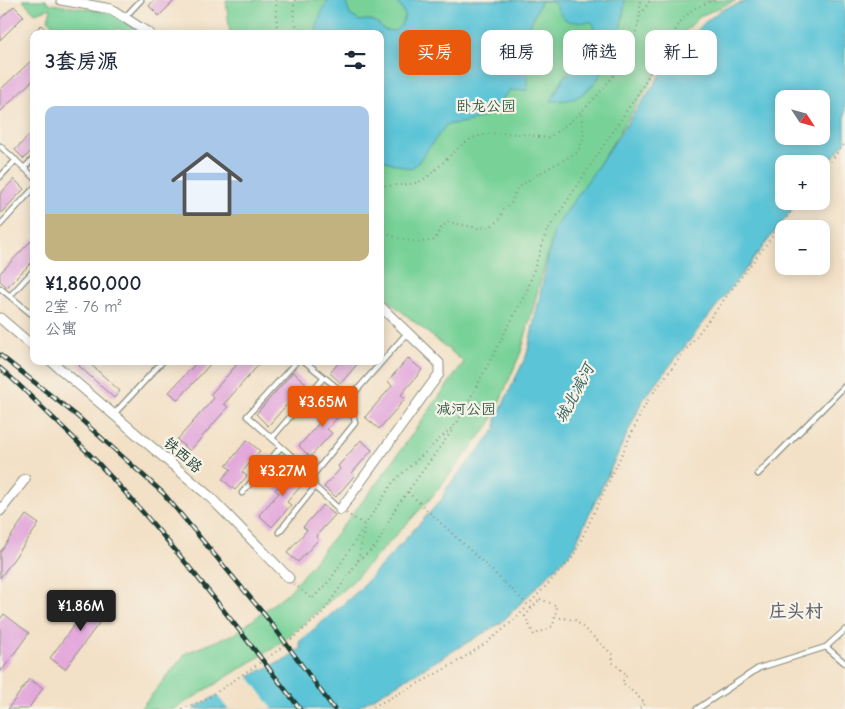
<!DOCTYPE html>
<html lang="zh">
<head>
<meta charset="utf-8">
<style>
  :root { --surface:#fff; --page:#f6f6f7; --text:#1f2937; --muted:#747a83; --line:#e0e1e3; --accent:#ea580c }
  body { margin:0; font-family:"Comic Neue","LXGW WenKai TC",sans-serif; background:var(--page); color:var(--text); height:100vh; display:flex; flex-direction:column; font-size:19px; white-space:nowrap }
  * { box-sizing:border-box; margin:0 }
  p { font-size:16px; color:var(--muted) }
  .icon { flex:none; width:28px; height:28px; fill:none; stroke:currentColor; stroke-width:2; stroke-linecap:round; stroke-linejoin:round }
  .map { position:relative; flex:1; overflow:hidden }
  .sheet { position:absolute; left:30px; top:30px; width:354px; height:335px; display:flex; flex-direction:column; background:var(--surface); border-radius:10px; box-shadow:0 2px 12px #0003 }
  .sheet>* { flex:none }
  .hud { position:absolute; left:399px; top:30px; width:371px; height:45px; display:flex; gap:10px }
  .needle { width:32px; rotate:126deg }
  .buttons { position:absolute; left:775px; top:90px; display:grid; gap:10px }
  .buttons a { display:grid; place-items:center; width:55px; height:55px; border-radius:10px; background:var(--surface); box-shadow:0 2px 12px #0003; font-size:25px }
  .price { position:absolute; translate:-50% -42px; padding:0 11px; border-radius:5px; background:var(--accent); color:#fff; font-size:16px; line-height:32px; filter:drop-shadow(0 1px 2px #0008) }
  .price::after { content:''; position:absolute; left:50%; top:30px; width:15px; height:11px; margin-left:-8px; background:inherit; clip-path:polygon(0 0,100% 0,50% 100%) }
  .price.current { background:#222; color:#fff }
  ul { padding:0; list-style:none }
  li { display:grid; align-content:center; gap:10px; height:265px; padding:0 15px }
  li+li { border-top:1px solid var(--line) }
  li span { display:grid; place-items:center; height:155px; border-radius:10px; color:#555 }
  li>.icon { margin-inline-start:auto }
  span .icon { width:90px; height:90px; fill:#fffc; stroke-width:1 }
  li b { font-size:21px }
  h2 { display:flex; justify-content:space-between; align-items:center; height:60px; padding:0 15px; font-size:21px }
  .chip { padding:0 18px; border-radius:10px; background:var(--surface); box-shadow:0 2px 12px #0003; font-size:18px; line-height:45px }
  .chip.current { background:var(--accent); color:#fff }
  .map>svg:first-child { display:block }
  .green { fill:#78d298; stroke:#4c8866 }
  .water { fill:#5bc4d7; stroke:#3d8086; fill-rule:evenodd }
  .pier { fill:#f3e1c7 }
  .building { fill:#e3a9db }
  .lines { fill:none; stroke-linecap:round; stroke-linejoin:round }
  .service-casing { stroke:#898f7e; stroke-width:7 }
  .minor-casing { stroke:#898f7e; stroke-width:11 }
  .path { stroke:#898f7e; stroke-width:2; stroke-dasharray:1 4; stroke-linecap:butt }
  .service { stroke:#fff; stroke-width:4.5 }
  .minor { stroke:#fff; stroke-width:9 }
  .rail-casing { stroke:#1f3d34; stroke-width:4.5 }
  .rail { stroke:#f7f3e8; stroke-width:2.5; stroke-dasharray:8; stroke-linecap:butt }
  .path-bridge { stroke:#898f7e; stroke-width:2; stroke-dasharray:1 4; stroke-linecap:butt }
  .labels { text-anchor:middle; stroke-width:4.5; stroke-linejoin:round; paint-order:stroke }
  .park-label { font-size:15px; fill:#315b48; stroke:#f7f3e8 }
  .street-label { font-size:15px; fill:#1f3d34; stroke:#f7f3e8 }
  .water-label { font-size:16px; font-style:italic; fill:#2e5f5d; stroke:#f7f3e8 }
  .quarter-label { font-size:18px; font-weight:bold; fill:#64636e; stroke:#f7f3e8 }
</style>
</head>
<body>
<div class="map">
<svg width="845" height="709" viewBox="0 0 845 709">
  <rect width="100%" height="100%" fill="#f7f3e8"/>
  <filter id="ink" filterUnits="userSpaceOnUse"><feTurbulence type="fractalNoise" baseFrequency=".02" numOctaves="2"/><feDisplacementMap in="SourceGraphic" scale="10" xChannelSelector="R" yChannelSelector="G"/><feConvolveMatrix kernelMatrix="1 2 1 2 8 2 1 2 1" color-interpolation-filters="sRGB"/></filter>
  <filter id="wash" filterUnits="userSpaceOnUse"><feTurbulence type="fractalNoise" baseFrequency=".0096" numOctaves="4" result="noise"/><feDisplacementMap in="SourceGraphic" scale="20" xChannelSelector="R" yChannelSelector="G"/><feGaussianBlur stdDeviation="1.12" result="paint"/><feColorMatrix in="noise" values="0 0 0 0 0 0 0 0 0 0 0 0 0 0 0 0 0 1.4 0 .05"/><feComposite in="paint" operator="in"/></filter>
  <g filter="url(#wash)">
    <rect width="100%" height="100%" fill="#f3e1c7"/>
    <path class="green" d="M22,0H45L51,4L108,12L153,34H124L119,28L112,34H63L48,20L51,8L35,13Z
      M226,0H737L700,16L679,38L552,239L521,352L490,424L430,499L352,582L280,644L175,709H140L186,653L236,633L291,590L374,487L464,362L391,303L380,287V34H230Z"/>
    <path class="water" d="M328,0H348L346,3L350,15L360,21C372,18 377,22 384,30L395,31L401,25L405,16L401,7L393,0H625C623,31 606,85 575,98C568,101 559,101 551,101L565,75L570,74L579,65L585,54L594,26L592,22C585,22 569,24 564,18C554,9 561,0 541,1L529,27L527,90L509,91L486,116L466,122L446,125L417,164L410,169L380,159V34H315L322,10Z
      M749,0H845V142L821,173V164H784V201H799L643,400L572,551L502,622L355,709H193L260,671L287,659L301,648L299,642L357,592L442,499L446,489L496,429V419L527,354L554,230L670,61L704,23L721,10ZM784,99H821V136H784Z"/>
    <path class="pier" d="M248,676L273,709H228L216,694Z"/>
    <g id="blocks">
      <path class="building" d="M154,0H175L159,16L149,6Z
        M14,6L24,16L0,40V19Z
        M41,25L50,34H32Z
        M34,58V79L0,112V90Z
        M34,130V148L24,159L15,150Z
        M14,179L24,189L0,214V194Z
        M34,238V260L7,287L0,281V273Z
        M408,358L422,370L401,395L405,399L379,429L365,417L392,386L388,381Z
        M76,361H87L120,391L114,398L79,366L80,365Z
        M198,361H213L178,400L169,392Z
        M240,361H262L224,404L228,407L190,451L177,440L214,398L210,395Z
        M340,361H360L341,383L330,373Z
        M293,372L306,383L268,426L256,414Z
        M336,398L347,407L327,429L332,433L310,457L299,446L319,423L316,420Z
        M247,440L260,451L242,472L247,476L235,490L222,479L231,469L226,466Z
        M361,440L372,450L352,473L354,476L336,497L324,487L340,469L338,466Z
        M294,468L307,479L287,502L291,505L272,527L259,515L279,493L275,490Z
        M323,505L335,515L316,536L318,540L298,562L287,553L307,530L303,527Z
        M26,515L39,524L0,578V552Z
        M96,595L111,607L65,669L50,658Z
        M4,614L29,633L0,673V619Z
        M29,679L43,688L28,709H8Z"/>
    </g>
  </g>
  <g filter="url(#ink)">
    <use href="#blocks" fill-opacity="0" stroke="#898f7e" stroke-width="1"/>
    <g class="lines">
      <defs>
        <path id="service" d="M126,16L141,0
          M0,146L34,177
          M24,168L34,158
          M0,177L16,160
          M0,225L34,188
          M0,288L34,316
          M10,296L34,270
          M297,361L247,416L313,475
          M304,361L350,398
          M114,414L163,361
          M272,438L324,377
          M758,474L845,386
          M315,487L340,510
          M242,493L281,447
          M279,532L315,487L313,475L355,423L350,398L407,333
          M826,647L845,663
          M697,709L759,668L826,647L845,630"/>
        <path id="minor" d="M61,0L111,9L150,34
          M0,318L34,347
          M51,361L209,496L289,578
          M340,510L439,374V363L380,306
          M0,511L25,479"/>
      </defs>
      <use href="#service" class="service-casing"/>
      <use href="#minor" class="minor-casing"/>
      <path class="path" d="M276,0L277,34
        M295,0C292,13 293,25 303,34
        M641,15L650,0
        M821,173L845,143
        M380,186C391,185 404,186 415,183C434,179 453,145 476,137C499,129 524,135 548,138C589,111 644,53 640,0
        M380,230C396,239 418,245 435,240L439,230L448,222L478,228L489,227L499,221L503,211L511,203L516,190L531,178L578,152L584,137L581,112
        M408,492L505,583
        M346,513L365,525
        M358,561L376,546L397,506L454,428
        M294,584L312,599L331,579L363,529
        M540,599L557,606L553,626L534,635L525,616Z
        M531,602L573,557L647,401L799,201
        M555,617L575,620L613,655L612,662L627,675L622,682L645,703L639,709
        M182,709L205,700L277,651L321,615L358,561L365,525L394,481L457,423L527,291L546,233L637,95L681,21L693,9L714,0
        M369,709C424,680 482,654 525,609"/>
      <use href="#service" class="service"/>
      <use href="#minor" class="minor"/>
      <defs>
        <path id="rail" d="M0,355L77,416L163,493L268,619L334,709
          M0,368C18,383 33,399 50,415C144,504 221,606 300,709"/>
      </defs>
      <use href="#rail" class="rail-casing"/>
      <use href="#rail" class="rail"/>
      <path class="path-bridge" d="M505,583L532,609"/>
    </g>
  </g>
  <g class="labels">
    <g class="park-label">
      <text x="486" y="111">卧龙公园</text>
      <text x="466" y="414">减河公园</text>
    </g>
    <g class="street-label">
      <text transform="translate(183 455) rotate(41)" y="5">铁西路</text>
    </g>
    <g class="water-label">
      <text transform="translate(574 393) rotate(-62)" y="6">城北减河</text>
    </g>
    <g class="quarter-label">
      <text x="796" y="617">庄头村</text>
    </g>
  </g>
</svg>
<div class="buttons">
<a><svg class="needle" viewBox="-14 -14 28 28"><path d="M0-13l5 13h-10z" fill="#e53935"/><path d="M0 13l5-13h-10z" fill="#747a83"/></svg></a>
<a>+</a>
<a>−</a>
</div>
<b class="price" style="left:323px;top:428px">¥3.65M</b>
<b class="price" style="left:283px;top:497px">¥3.27M</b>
<b class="price current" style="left:81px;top:632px">¥1.86M</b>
<div class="hud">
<a class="chip current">买房</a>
<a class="chip">租房</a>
<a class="chip">筛选</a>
<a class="chip">新上</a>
</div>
<section class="sheet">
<h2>3套房源<svg class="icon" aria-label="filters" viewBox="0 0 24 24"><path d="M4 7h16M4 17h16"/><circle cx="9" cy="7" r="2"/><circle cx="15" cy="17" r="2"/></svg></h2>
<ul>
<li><span style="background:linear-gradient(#a9c7e8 70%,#c2b280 0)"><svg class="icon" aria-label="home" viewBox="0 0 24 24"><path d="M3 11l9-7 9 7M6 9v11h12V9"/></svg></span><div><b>¥1,860,000</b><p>2室 · 76 m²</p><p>公寓</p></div></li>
</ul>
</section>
</div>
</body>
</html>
